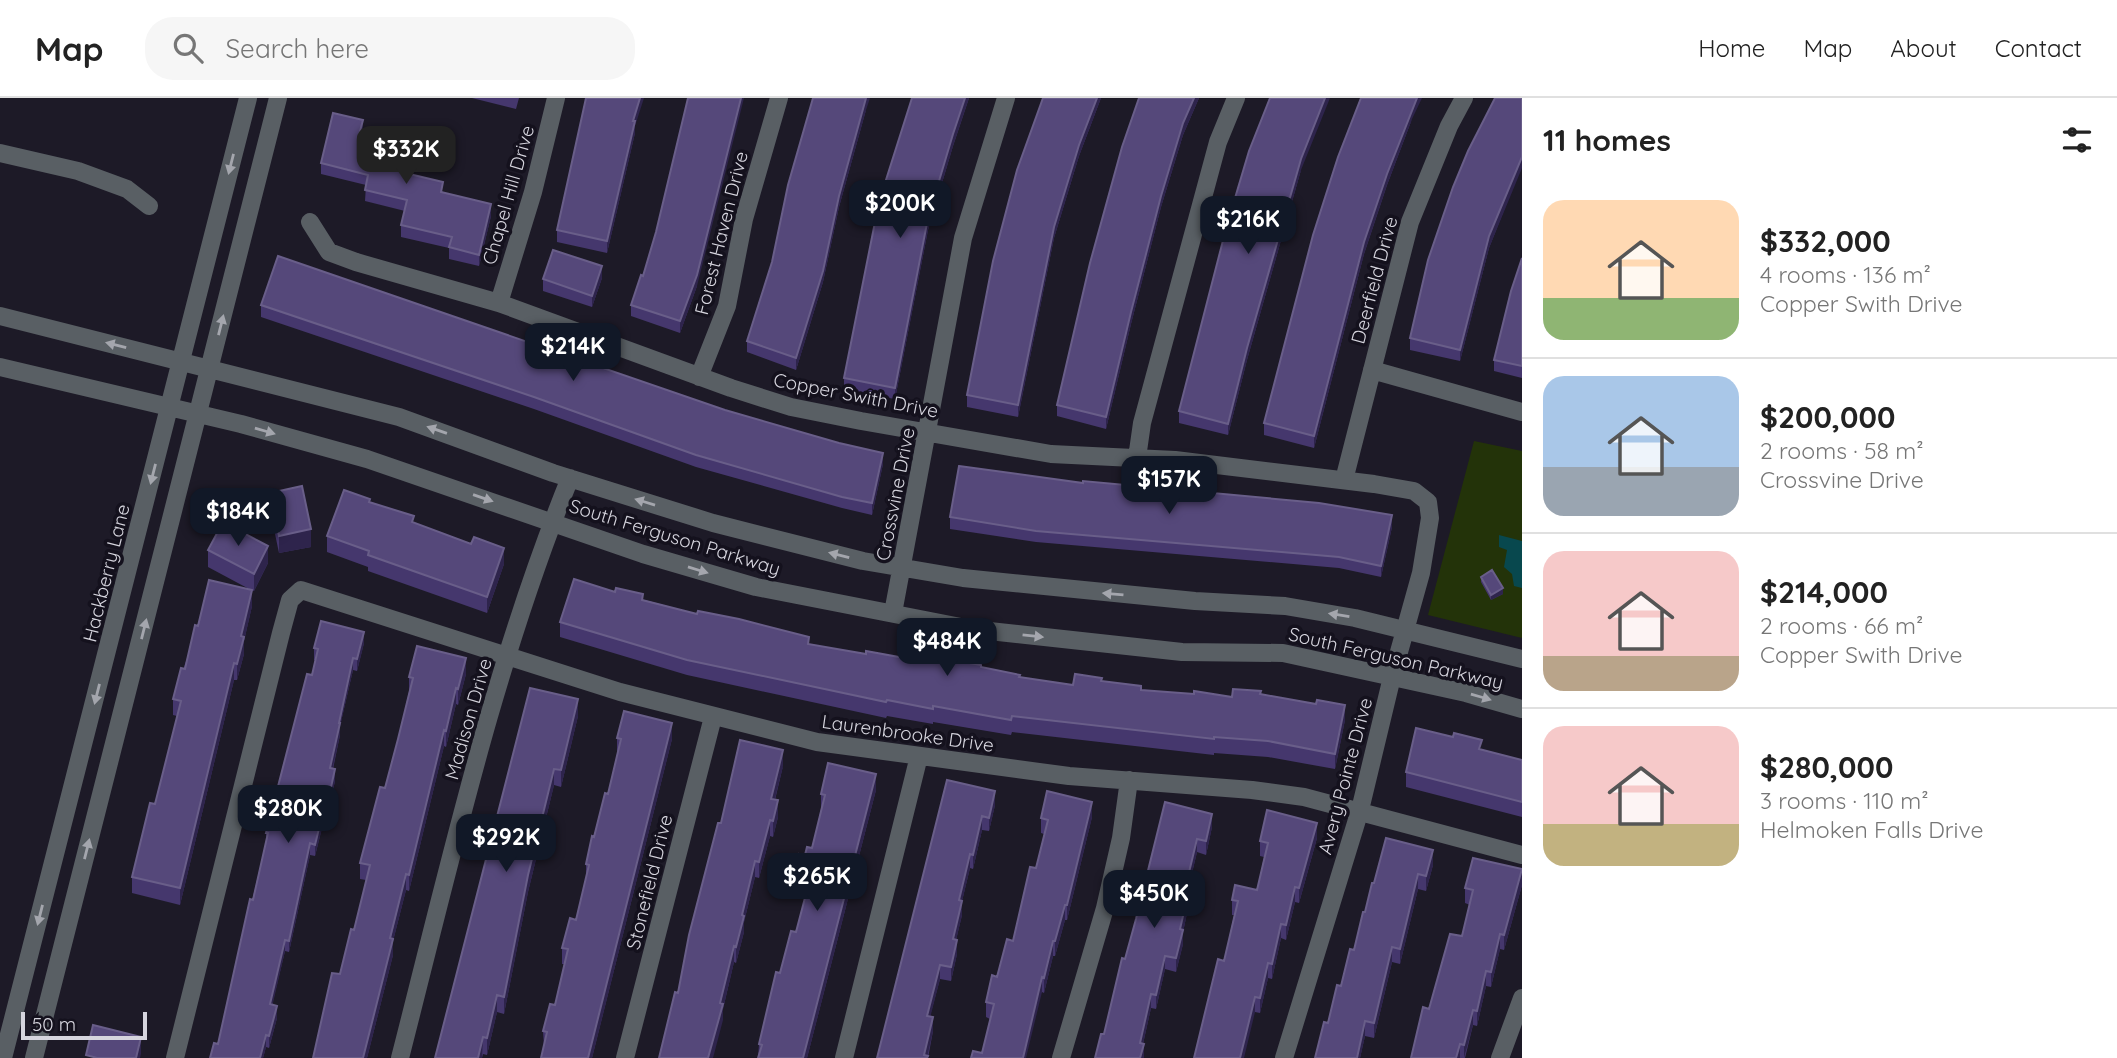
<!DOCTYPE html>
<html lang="en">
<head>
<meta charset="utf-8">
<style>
  :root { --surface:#fff; --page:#f6f6f6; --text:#222; --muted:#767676; --line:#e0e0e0; --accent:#111827 }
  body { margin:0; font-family:Quicksand,sans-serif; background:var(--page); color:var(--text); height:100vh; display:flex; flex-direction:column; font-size:26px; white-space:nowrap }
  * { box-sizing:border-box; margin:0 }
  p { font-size:23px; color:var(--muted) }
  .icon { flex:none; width:38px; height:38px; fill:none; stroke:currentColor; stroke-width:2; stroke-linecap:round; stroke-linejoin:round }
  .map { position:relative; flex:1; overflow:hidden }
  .side { display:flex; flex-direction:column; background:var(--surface); width:595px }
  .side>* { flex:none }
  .scale { position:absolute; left:21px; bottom:18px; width:126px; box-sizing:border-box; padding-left:7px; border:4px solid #d6d5de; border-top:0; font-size:19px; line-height:24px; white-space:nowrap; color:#d6d5de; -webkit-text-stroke:5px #14111d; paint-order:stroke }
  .price { position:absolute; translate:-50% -60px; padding:0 16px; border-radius:14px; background:var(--accent); color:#fff; font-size:23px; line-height:46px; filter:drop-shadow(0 2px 4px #0008) }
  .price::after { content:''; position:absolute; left:50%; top:42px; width:21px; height:16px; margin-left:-10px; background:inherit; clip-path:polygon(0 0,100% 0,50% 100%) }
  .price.on { background:#222; color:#fff }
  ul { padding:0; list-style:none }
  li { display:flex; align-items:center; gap:21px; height:175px; padding:0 21px }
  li+li { border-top:2px solid var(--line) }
  li span { display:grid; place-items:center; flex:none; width:196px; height:140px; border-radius:21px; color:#555 }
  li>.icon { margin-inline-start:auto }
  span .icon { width:84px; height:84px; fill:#fffc; stroke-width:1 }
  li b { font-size:30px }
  h2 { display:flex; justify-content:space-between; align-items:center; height:84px; padding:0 21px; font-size:30px }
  header { display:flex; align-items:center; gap:42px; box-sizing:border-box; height:98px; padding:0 35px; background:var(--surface); border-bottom:2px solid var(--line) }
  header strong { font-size:33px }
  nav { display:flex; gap:38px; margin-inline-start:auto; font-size:24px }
  .search { width:490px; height:63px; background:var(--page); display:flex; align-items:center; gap:18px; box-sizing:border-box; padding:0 24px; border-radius:28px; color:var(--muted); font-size:26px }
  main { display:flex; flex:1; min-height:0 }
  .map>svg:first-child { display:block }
  .green { fill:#233309 }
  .water { fill:#08484e }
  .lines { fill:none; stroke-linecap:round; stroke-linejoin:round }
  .minor { stroke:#595f64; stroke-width:18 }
  .wall { fill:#45376d }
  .shaded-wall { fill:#2e244c }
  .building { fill:#55487a; stroke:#695e89; stroke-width:2 }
  .oneway { fill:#a4a6ad }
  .labels { text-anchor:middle; stroke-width:7; stroke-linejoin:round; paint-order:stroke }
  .street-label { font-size:19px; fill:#d6d5de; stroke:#14111d }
</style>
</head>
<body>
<header>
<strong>Map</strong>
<div class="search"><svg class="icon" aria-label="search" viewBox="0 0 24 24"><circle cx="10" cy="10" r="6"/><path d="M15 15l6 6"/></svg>Search here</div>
<nav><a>Home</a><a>Map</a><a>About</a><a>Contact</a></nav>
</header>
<main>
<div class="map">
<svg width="1522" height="960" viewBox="0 0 1522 960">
  <rect width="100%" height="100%" fill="#1d1a27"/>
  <path class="green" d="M1474,343L1522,353V540L1428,517Z"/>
  <path class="water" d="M1499,437L1522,443V490L1514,488L1512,476L1504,469L1507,452L1499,449Z"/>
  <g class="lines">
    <path class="minor" d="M0,55L78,73L127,91L149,108
      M310,124L329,154L356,164L499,205L731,290L791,309L861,323L1051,356L1175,362L1374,386L1414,393L1428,404L1430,420L1421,475L1392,579L1360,712L1284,960
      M499,205L533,94L556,0
      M0,218L399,319L553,375L713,425L863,463L963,480L1195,503L1285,508L1355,520L1522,561
      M0,269L241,326L367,361L643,456L756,489L971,531L1182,554L1283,555L1466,595L1522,611
      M1372,272L1522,314
      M699,279L727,208L744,121L779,0
      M1137,360L1142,325L1218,44L1236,0
      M1344,382L1410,124L1449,28L1464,0
      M893,515L963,140L1006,0
      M3,960L248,0
      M34,960L278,0
      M175,960L281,535L290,502L301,492L620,594L817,644L1069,678L1252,692L1304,699L1522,757
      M400,960C450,765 494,567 570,380
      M625,960L713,619
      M844,960L919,658
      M1061,960L1105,810L1121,740L1129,682
      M1500,960L1522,900"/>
  </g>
  <path class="wall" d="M472,0H519L516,11Z
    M912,0H969L953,48L928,132L895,301L844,292V280Z
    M1043,0H1101L1079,58L1054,140L1018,319L967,309V297Z
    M1139,0H1199L1183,37L1161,109L1131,226L1106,331L1057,318V307Z
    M866,12L839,109L823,184L796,272L747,254V243L772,164Z
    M1412,21L1387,87L1364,156L1314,350L1264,337V325Z
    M635,28V35L607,155L557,144V132Z
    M363,34L362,38L407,60L403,74L491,118L479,168L449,161V150L401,139V127L405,113L365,103L366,87L321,76V65Z
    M1301,72L1247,262L1228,337L1179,325V313Z
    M1518,77L1489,150L1460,263L1410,252V240Z
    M1522,160V280L1494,273V262Z
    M602,180L592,209L543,193V181Z
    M697,188L680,235L631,218V207Z
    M261,207L883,366L872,417L842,410L696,369L534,311L261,219Z
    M270,395L311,449L279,455L270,412Z
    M370,404L504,466L487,515L368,473V469L327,454V438Z
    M950,419L1392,429L1381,479L1339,470L1036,444L950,431Z
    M208,452L268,465L254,493L252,492V508L244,543V556L237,582H234L180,807L132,795V779L155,706L177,618L173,617V601L198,528L251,492L208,469Z
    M1481,479L1503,496L1491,502L1481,484Z
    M615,494L809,546L866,556L981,570L1020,579L1073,587L1102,583L1141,592L1232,599L1261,596L1345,622L1335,671L1268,659L1214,655V657L1012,634L1011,637L933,624V626L887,618L886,620L687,577L560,539V524Z
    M364,545L357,573L353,572L340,628V637L333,671L335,683L328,714H326L315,758L310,757L289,854L285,853L272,907L277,920L269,950L266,949L263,960H210L218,946L266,744V735L312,577L315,562H314V550Z
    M466,576L458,607L456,606L446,649L444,648L409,793L406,792L393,843V857L367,960H313L354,832L366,782L360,781V765L385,690L398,641L409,594V579Z
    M530,590L578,618L561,689L554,687L528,794L504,916L497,914L487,957L483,956L482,960H435Z
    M617,640L672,641L592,960H541L544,948L543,933L555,907L564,866H562V850L576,822L586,781V766L608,696L617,656Z
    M1482,652L1522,662V719L1406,689V674Z
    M783,668L775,702L778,719L773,739L770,738L759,780L755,779L744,824V834L736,865L734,864L723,911V922L678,895Z
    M947,682L995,707L989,733L982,732L973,771L970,770L962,803V817L956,842L957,856L951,883L940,881L930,918L933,933L928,960H877Z
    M876,692L807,960H758L759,946L780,875L796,834L807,792L794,789V774L805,757L812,750L821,711V696Z
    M1165,704L1212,729L1206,757L1197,754L1188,792L1189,806L1183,834V846L1176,874L1165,871L1156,911L1151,910L1143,946H1144V960H1095L1104,936L1136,821Z
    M1092,719L1067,822H1065L1055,858H1053L1044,895L1042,894L982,955L990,921L986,919V904L1013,843L1036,770L1044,736L1041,735V720Z
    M1317,740L1299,805L1295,804L1286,842L1281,840L1272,881L1268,880L1260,915L1255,914L1224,863L1234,817H1232V802L1257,792L1264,759L1260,758V743Z
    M1433,767L1426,793L1418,791L1400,866L1392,864L1374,940L1365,938L1360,960H1315L1354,852L1374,785Z
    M1522,787L1504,852L1500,851L1491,889L1486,888L1477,928L1473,927L1465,960H1411L1429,911L1462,838L1470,807L1465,805V790Z"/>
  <path class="shaded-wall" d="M640,0H644L635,28V35L607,155V143L633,23Z
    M741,0H744L697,188L680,235V223Z
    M866,0H870L866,12L839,109L823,184L796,272V260Z
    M965,0H969L953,48L928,132L895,301V290L928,120L953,36Z
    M1097,0H1101L1079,58L1054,140L1018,319V307L1054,129L1079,47Z
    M1194,0H1199L1183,37L1161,109L1131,226L1106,331V319L1131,214L1161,98L1183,25Z
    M1325,0H1330L1301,72L1247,262L1228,337V326L1247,250L1301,61Z
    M1417,0H1422L1412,21L1387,87L1364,156L1314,350V338L1364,144L1387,76Z
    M363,22V34L359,49V37Z
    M407,49V60L401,85V74Z
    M1522,59V70L1489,150L1460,263V252L1489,138Z
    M491,106V118L479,168V157Z
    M602,168V180L592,209V198Z
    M883,355V366L872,417V405Z
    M1392,417V429L1381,479V468Z
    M311,431V449L279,455V438Z
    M268,448V465L254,493V476Z
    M504,450V466L487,515V499Z
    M1503,490V496L1491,502V497Z
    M252,492V508L244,543V556L237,582V566L241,538Z
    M364,534V545L357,573V561Z
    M353,560V572L340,628V637L330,682V670L339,625Z
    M466,560V576L458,607V591Z
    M234,565V582L180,807V790Z
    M456,590V606L446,649V633Z
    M578,601V618L561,689V672Z
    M1345,607V622L1335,671V656Z
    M672,625V641L592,960H588Z
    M444,632V648L409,793V777Z
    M783,652V668L771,717V701Z
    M335,671V683L328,714V703Z
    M554,671V687L528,794L504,916V899L528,777Z
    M876,676V692L807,960H803Z
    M995,693V707L989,733V720Z
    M326,702V714L315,758V747Z
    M778,702V719L773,739V723Z
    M1092,704V719L1067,822V807Z
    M1212,716V729L1206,757V743Z
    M982,718V732L973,771V757Z
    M770,722V738L759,780V764Z
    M1317,725V740L1299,805V790Z
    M1197,741V754L1185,805V791Z
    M310,745V757L289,854V843Z
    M1433,752V767L1426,793V778Z
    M970,756V770L959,816V802Z
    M755,763V779L744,824V834L736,865V849L742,817Z
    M1522,771V787L1504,852V837Z
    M406,776V792L393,843V857L367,960H363Z
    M1418,776V791L1400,866V851Z
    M1295,789V804L1286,842V827Z
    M1189,792V806L1183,834V846L1176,874V860L1180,831Z
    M962,803V817L953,855V841Z
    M1065,807V822L1055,858V843Z
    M1281,826V840L1272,881V866Z
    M1500,836V851L1491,889V874Z
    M285,842V853L270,918V906Z
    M957,842V856L951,883V869Z
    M1053,843V858L1044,895V880Z
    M734,848V864L723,911V922L713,960H708Z
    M1392,849V864L1374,940V925Z
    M1165,858V871L1156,911V897Z
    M1268,865V880L1260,915V900Z
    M940,867V881L927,932V918Z
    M1486,873V888L1477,928V913Z
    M1042,879V894L1026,960H1023Z
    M1151,896V910L1140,959V945Z
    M497,897V914L487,957V940Z
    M1255,899V914L1244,960H1240Z
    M277,908V920L269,950V938Z
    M1473,912V927L1464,960V947Z
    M933,919V933L927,960L924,957Z
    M1365,923V938L1360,960H1357Z
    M266,937V949L263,960H260Z
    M141,939V956L140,960H136Z
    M483,939L482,960H478Z
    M1144,946V960H1140Z
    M1460,946V960H1456Z"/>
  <path class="building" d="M586,0H640L633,23H635L607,143L557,132Z
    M688,0H741L697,177L680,223L631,207L641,177L643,178L656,134Z
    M813,0H866L839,98L823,173L796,260L747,243L772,164L788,87Z
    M912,0H965L953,36L928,120L895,290L844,280L879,104Z
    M1043,0H1097L1079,47L1054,129L1018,307L967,297L993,163L1017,72Z
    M1139,0H1194L1183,25L1161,98L1131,214L1106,319L1057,307L1090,165L1122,49Z
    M1270,0H1325L1301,61L1247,250L1228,326L1179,313L1227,127L1249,53Z
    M1361,0H1417L1387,76L1364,144L1314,338L1264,325L1313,137L1338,59Z
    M1495,0H1522V59L1489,138L1460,252L1410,240L1428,162L1453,89L1468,53Z
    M333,15L363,22L359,37L407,49L401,74L443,84L441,94L491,106L479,157L449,149L452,139L401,127L407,102L365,92L368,77L321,65Z
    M553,152L602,168L592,198L543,181Z
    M278,158L725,312L839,345L883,355L872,405L842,399L696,357L534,299L261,207Z
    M1522,160V268L1494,262L1511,193Z
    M959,368L1083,385V383L1319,405L1392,417L1381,468L1339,459L1036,433L950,419Z
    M302,388L311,431L279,438L270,395Z
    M344,392L370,401L369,404L414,418L412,424L471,446L474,439L504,450L487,499L368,457L369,453L327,438Z
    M223,424L268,448L254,476L208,452Z
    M1492,472L1503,490L1491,497L1481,479Z
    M574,481L615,494L616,490L643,496L642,502L697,516L698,513L739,521L809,539L808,546L866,556V553L910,561L911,555L981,567V569L1020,577L1019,579L1073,587L1075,576L1102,580L1101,583L1141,588V592L1194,596V593L1232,599L1233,591L1261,593L1260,596L1316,606L1317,602L1345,607L1335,656L1268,643L1214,639V641L1012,618L1011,622L933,608V611L887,602L886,604L687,562L560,524Z
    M209,482L252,492L241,538L244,539L237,566L234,565L180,790L132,779L150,705L155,706L181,603L173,601L181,570L185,571L195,527L198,528Z
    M321,523L364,534L357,561L353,560L339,625H340L330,670L335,671L328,703L326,702L315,747L310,745L289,843L285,842L270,906L277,908L269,938L266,937L260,960H210L214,945L218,946L250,801L253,802L268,735H266L307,576L312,577L318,551L314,550Z
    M417,548L466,560L458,591L456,590L446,633L444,632L409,777L406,776L390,840L393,841L363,960H313L332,875L340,876L351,831L354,832L370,767L360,765L380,689L385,690L398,641L413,580L409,579Z
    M530,590L578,601L561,672L554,671L528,777L504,899L497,897L487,940L483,939L478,960H435Z
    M624,613L672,625L588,960H541L547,934L543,933L550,906L555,907L568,851L562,850L570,820L576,822L589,767L586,766L592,738L594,739L605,695L608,696L621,641L617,640Z
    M1416,630L1453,639L1454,635L1482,642L1479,651L1522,662V704L1406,674Z
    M740,642L783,652L771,701L778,702L773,723L770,722L759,764L755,763L742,817L744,818L736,849L734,848L720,905L723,906L708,960H659L675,894L678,895L689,837L718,725H721Z
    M828,665L876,676L803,960H758L762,947L759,946L776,874L780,875L791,833L796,834L811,777L794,774L799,756L805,757L807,749L812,750L825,697L821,696Z
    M947,682L995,693L989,720L982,718L973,757L970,756L959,802L962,803L953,841L957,842L951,869L940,867L927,918L933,919L924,957L928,958L927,960H877Z
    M1047,693L1092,704L1067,807H1065L1055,843H1053L1044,880L1042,879L1023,960H971L973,953L982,955L994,906L986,904L992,877L997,879L1007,841L1013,843L1030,769L1036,770L1048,722L1041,720Z
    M1165,704L1212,716L1206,743L1197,741L1185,791L1189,792L1180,831L1183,832L1176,860L1165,858L1156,897L1151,896L1140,945L1144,946L1140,960H1095L1101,936H1104L1122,860L1125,861L1136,821Z
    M1267,712L1317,725L1299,790L1295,789L1286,827L1281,826L1272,866L1268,865L1260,900L1255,899L1240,960H1194L1218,861L1224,863L1238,803L1232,802L1235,787L1257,792L1268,745L1260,743Z
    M1386,740L1433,752L1426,778L1418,776L1400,851L1392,849L1374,925L1365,923L1357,960H1315L1324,924L1328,925L1337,887L1341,888L1350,851L1354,852L1363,814H1365L1372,785H1374Z
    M1473,760L1522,771L1504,837L1500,836L1491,874L1486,873L1477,913L1473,912L1464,947L1460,946L1456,960H1411L1423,909L1429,911L1450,836L1462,838L1473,792L1465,790Z
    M93,927L141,939L136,960H97L86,957Z"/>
  <defs><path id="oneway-solid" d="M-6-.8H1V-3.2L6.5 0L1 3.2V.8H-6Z" transform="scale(1.75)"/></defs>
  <g class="oneway">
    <use href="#oneway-solid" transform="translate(231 66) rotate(104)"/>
    <use href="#oneway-solid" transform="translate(221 227) rotate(-76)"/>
    <use href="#oneway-solid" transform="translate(116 247) rotate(-166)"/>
    <use href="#oneway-solid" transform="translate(437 332) rotate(-161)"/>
    <use href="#oneway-solid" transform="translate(265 333) rotate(16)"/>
    <use href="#oneway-solid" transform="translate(153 376) rotate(104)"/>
    <use href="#oneway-solid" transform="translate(483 400) rotate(19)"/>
    <use href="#oneway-solid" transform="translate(645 404) rotate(-163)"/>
    <use href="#oneway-solid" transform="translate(839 457) rotate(-166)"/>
    <use href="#oneway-solid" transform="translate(698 472) rotate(17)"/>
    <use href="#oneway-solid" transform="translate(1113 496) rotate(-175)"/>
    <use href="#oneway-solid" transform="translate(1339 517) rotate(-171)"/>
    <use href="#oneway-solid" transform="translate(144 531) rotate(-76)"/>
    <use href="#oneway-solid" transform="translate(1033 538) rotate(6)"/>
    <use href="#oneway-solid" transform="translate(97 596) rotate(104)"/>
    <use href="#oneway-solid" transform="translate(1481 599) rotate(16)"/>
    <use href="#oneway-solid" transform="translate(87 751) rotate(-76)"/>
    <use href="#oneway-solid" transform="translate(40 817) rotate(104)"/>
  </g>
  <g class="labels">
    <g class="street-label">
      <text transform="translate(508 97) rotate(-74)" y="7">Chapel Hill Drive</text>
      <text transform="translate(721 135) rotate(-76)" y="7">Forest Haven Drive</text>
      <text transform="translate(1374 182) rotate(-75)" y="7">Deerfield Drive</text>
      <text transform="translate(856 297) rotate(11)" y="7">Copper Swith Drive</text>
      <text transform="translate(895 396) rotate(-79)" y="7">Crossvine Drive</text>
      <text transform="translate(675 439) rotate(17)" y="7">South Ferguson Parkway</text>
      <text transform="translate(106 475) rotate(-76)" y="7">Hackberry Lane</text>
      <text transform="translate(1396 560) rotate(13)" y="7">South Ferguson Parkway</text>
      <text transform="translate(468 621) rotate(-74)" y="7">Madison Drive</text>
      <text transform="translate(908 635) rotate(8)" y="7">Laurenbrooke Drive</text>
      <text transform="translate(1345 678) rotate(-75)" y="7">Avery Pointe Drive</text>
      <text transform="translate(649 784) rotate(-76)" y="7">Stonefield Drive</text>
    </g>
  </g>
</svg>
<div class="scale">50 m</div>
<b class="price on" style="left:406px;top:88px">$332K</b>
<b class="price" style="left:900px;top:142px">$200K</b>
<b class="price" style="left:1248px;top:158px">$216K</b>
<b class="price" style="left:573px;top:285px">$214K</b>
<b class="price" style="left:1169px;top:418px">$157K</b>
<b class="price" style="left:238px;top:450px">$184K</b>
<b class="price" style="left:947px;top:580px">$484K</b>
<b class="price" style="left:288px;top:747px">$280K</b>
<b class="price" style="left:506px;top:776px">$292K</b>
<b class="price" style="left:817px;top:815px">$265K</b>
<b class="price" style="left:1154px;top:832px">$450K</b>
</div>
<section class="side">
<h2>11 homes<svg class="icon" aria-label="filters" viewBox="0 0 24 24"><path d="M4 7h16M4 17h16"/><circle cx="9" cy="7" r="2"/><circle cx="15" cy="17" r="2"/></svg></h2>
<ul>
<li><span style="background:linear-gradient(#ffd9b3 70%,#8fb573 0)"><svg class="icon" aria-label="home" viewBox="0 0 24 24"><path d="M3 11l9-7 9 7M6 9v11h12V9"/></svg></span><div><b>$332,000</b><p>4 rooms · 136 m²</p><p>Copper Swith Drive</p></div></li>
<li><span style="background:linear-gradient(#a9c7e8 65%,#9aa5b1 0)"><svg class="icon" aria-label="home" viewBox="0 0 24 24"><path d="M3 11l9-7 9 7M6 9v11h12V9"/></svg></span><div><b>$200,000</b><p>2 rooms · 58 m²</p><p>Crossvine Drive</p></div></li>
<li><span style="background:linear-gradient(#f6c9c9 75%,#b9a48a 0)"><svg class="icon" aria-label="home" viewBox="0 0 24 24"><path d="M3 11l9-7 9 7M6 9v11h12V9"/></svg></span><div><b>$214,000</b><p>2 rooms · 66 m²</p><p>Copper Swith Drive</p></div></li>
<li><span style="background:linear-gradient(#f6c9c9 70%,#c2b280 0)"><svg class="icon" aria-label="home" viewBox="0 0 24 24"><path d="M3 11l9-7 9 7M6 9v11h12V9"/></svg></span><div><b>$280,000</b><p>3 rooms · 110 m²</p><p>Helmoken Falls Drive</p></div></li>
</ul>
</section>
</main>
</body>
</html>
